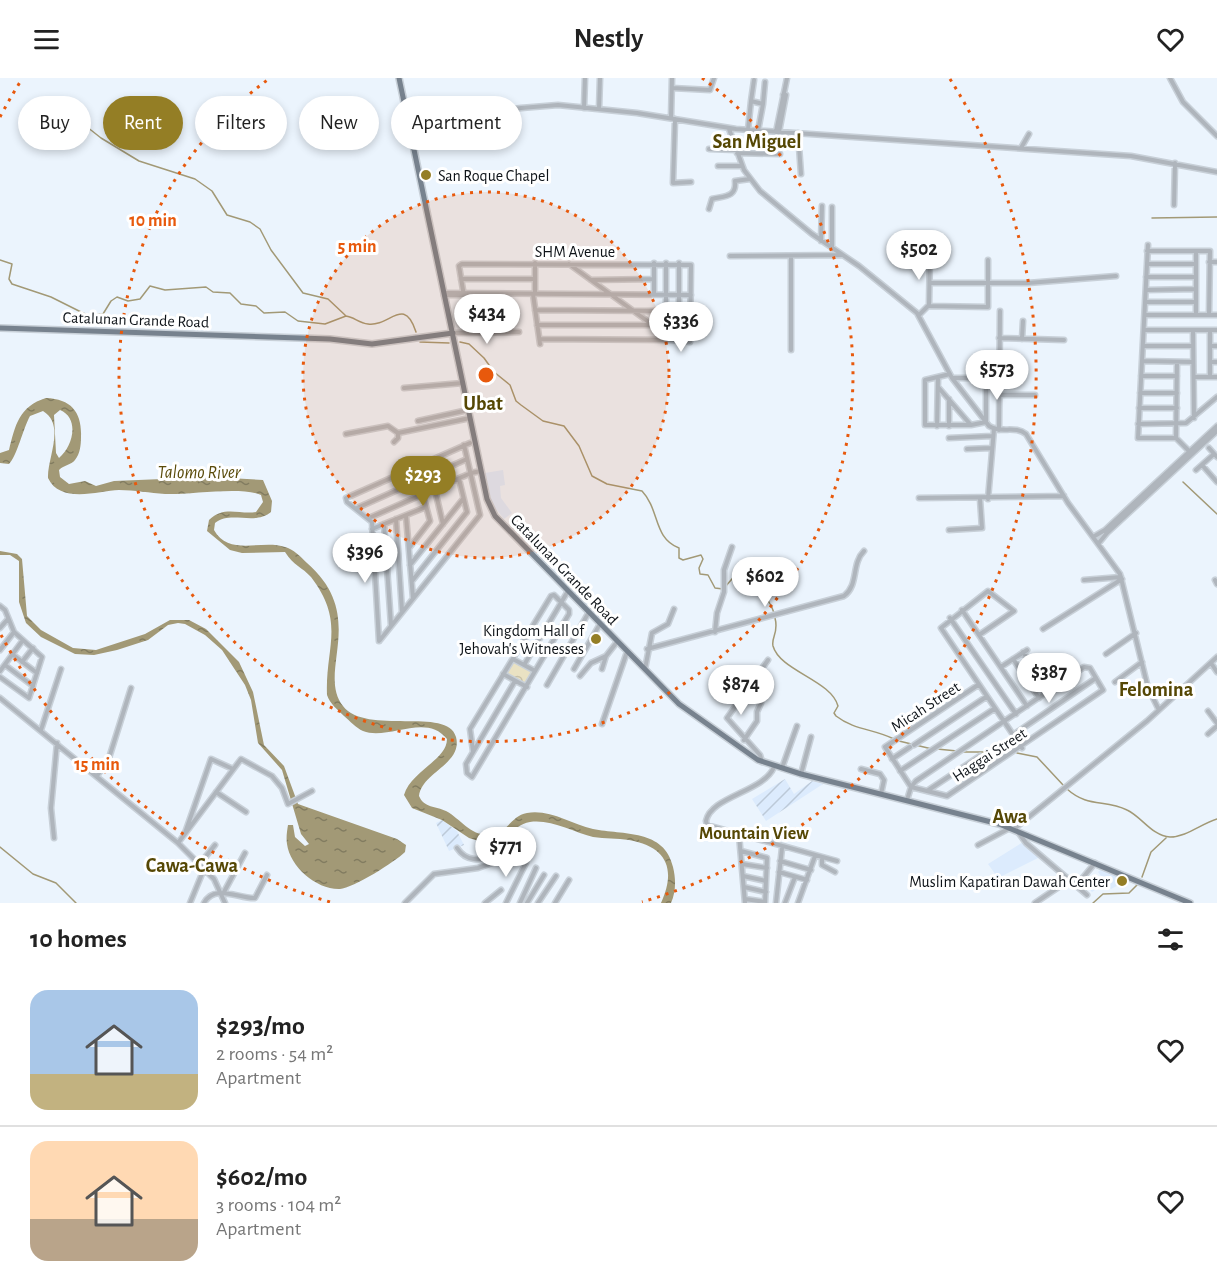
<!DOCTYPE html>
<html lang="en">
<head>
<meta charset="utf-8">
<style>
  :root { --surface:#fff; --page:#f2f2f2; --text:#222; --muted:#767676; --line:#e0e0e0; --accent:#947e25 }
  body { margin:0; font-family:"Alegreya Sans",sans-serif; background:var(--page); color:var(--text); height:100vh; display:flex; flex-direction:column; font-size:22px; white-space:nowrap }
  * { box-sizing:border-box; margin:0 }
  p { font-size:20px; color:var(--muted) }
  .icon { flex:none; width:33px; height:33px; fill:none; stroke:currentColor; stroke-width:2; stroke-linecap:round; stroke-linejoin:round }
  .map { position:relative; height:825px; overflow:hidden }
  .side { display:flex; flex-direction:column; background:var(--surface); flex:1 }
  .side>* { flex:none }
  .guide { position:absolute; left:18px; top:18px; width:600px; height:54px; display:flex; gap:12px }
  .price { position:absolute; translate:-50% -51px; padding:0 14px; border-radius:21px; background:#fff; color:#222; font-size:20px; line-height:39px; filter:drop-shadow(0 2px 3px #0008) }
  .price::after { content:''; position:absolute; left:50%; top:36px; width:18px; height:14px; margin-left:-9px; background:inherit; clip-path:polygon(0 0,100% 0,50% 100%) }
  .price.active { background:var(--accent); color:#fff }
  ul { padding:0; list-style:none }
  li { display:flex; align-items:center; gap:18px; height:150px; padding:0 30px }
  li+li { border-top:2px solid var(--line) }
  li span { display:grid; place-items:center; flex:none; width:168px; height:120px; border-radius:18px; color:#555 }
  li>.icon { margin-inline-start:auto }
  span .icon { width:72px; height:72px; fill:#fffc; stroke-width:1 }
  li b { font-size:26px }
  h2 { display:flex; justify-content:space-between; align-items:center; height:72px; padding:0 30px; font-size:26px }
  .chip { padding:0 21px; border-radius:27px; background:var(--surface); box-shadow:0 3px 9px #0003; font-size:21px; line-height:54px }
  .chip.active { background:var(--accent); color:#fff }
  header { display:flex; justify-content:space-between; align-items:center; height:78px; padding:0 30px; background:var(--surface); font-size:27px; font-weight:700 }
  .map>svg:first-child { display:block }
  .built { fill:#dcebfd }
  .industrial { fill:url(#industrial-furrows) }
  .forest { fill:url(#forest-crowns) }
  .water { fill:url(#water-ripples); fill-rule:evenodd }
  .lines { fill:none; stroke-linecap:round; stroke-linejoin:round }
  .stream { stroke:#a29976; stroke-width:1.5 }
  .minor-casing { stroke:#c8d0d8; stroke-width:7 }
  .major-casing { stroke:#c8d0d8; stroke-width:8 }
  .minor { stroke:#afb5bc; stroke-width:4 }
  .major { stroke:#77828e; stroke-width:5 }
  .ring { fill:none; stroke:#e8590c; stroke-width:3; stroke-dasharray:3 6 }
  .poi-dot { fill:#947e25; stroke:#fff; stroke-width:2 }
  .labels { text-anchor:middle; stroke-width:6; stroke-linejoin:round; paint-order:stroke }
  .poi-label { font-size:16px; fill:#0e1318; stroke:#fff; text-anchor:end }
  .street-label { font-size:16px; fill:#0e1318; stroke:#fff }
  .water-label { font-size:18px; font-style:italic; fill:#5a4b0a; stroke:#fff }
  .neighbourhood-label { font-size:18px; font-weight:bold; fill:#554704; stroke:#fff }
  .quarter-label { font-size:20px; font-weight:bold; fill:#554704; stroke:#fff }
  .centre { fill:#e8590c; stroke:#fff; stroke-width:3 }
  .ring-label { font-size:18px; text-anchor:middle; font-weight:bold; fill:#e8590c; stroke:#fff; stroke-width:6; stroke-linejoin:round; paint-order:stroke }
</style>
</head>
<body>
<header><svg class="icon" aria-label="menu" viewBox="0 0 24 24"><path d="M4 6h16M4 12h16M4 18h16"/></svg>Nestly<svg class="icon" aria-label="heart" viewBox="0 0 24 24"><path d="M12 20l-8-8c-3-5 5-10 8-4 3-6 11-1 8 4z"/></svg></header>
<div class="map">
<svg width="1217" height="825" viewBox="0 0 1217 825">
  <defs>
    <pattern id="industrial-furrows" width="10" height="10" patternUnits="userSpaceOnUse" patternTransform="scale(1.5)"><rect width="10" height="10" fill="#dcebfd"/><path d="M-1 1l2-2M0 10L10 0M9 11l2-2" fill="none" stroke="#bcc9d8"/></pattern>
    <pattern id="forest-crowns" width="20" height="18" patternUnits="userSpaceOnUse" patternTransform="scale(1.5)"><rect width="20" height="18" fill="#eae2c3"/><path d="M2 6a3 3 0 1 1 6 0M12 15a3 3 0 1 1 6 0" fill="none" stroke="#c8c1a7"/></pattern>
    <pattern id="water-ripples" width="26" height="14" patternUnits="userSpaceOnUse" patternTransform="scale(1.5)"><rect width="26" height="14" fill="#a29976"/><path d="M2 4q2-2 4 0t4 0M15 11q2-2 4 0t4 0" fill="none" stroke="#827c60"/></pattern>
  </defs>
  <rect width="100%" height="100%" fill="#ebf4fd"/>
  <path class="built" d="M503,392L505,407L500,408L501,420L512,435L504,441L492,426L485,395Z
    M1023,764L1040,779L998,800L988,786Z
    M1101,791L1128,802L1111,811L1105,805L1092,814L1087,808L1101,798L1098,794Z"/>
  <path class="industrial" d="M785,701L794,716L812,703L823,706L766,743L752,721Z
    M442,742L457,753L464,767L449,773L436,745Z"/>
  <path class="forest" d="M513,583L533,594L525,607L505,596Z"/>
  <path class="water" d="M46,320C72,321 82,335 81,359C81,367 80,376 75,382C71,387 64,387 59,392L60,399L69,406L85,403L96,408L114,403L211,399L263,402L272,423L271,434C254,448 231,432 215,445L214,452C229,479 262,461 285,469C293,471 301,479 307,485C369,539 316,594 343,628C366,658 448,628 456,659C463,686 422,694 419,718C424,730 436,728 446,733C461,741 469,757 489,757C507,757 510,738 527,735C550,731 571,746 593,751C623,757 665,751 673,789C676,801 676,814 671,825H661C676,792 668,769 629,762C617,760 605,761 593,759C573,754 551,741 530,744C517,746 510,756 502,766L491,767L469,760L442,742L412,730L404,717C411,693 447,682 447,661C426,634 388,663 363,653C356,650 350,643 344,638C338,632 330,626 327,617C325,569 346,545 311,499C302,489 294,488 285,474L242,475L230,472L207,453L209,442C224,427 240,437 256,434L263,424L261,417C241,408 189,417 165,416C150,415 135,412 119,412C98,413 60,426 48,400C47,380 66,347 43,333L30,338C23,351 17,378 9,386L0,385V375L9,372C15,348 19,328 46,320ZM60,332C80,340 73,369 59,380L56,375L54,337Z
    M0,473L17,476L22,481L27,538L41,552L73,570L96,572L145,556L170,542H189L206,551L239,584L253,614L264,667L284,688L298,726L397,761L406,767L405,774C395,784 353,810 340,811C317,812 290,789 287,766C286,760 287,753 288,747H293L295,759L305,768L309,766L301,756L282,692L258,665L251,622L245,607L222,572L205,557L185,546L178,545L168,547L148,562L117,572L94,577L75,576L41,559L26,545L19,524V483L10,477H0Z"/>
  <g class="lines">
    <path class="stream" d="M59,37L82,45L101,60L139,83L195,101L212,113L227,137L250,144L260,151L271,172L303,215L328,221L345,237
      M1152,140L1217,139
      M0,182L12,186L9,201L12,206L51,219L87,237L103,236L111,223L117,219L128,223L140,221L150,208L165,212L206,209L213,214L230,215L241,226L256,228L264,235L285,234L298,243L325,246L346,238C354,239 359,245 368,246C390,249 404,217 416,254
      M420,264L449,265
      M460,264L469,266L484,280L494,294L510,307L516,323L521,327L543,343L564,348L579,368L592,398L607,406L642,413C660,432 653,460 679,470V480L683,482L701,477L703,481L699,490L700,496L708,497L715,510L723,511
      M1183,404L1217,436
      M725,509L738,494L746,493L756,500L770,526
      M771,527L774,535
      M775,540C779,555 771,559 773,568C780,593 831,602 838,628L834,635L836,638C854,652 874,651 894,661
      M899,663L932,671
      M937,671L957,673
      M963,674H1010
      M1017,675L1037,679L1064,708
      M1067,711C1088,730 1105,721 1127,732C1142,739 1152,758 1170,759C1186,759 1201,746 1217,741
      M0,769L33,796L56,805L76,825
      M1142,799L1151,774L1166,760
      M1093,825L1103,816L1129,815L1138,806"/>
    <defs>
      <path id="minor" d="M1170,0L1183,24L1217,58
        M754,2L751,23L763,26L758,53
        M672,10L710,12L714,0
        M763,26L765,4
        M584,30L585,0
        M599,31L600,0
        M671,40L672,0
        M675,41L673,105L691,104
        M407,45L521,30L558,27L637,35L736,51L1131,78L1217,94
        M729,51L744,92L760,113L812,156L859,188L917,235L952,300L989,348C1001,356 1015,347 1026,356L1068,425L1120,496L1148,610L1159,632
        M748,52L751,23
        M776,54L787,0
        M779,54L786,17H783
        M798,55L801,96
        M1021,70L1029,56
        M709,71L736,72
        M737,75L780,76
        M718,88H742
        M1174,127L1175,85
        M832,129V170
        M709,131L712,121C723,118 737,120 735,103L750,101
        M821,163L822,128
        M1148,167L1138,360H1176
        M1147,173H1210L1209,237
        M730,178L842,177
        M1209,184H1217
        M535,185V216
        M654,185V217
        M666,185V257
        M679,185V264
        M569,186L672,261
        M1147,186H1196
        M1146,199H1196
        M461,201H535
        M591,202L654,201
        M930,205H1028L1116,198
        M1146,212L1196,211
        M444,215L691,217
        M533,216L540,266
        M444,217H465
        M464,218L459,188L462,186L691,187L690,264L672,262L540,261
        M1145,224H1196
        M929,228L988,229V182
        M535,232L666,233
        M919,237L929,227L930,175
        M1145,237H1217
        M1196,237V173
        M537,247H651
        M1144,252H1217
        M1193,252L1194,340
        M453,255L519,254
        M999,260L1064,262
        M1022,261L1023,243
        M1143,268H1193
        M1210,268H1217
        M791,272V179
        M1142,283L1193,284
        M1210,284H1217
        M950,296L925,302V347H971L986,344V300H953
        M1141,298H1177
        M1194,299H1217
        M1210,299V252
        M938,309L970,346
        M404,310L463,305
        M1140,315H1177
        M999,317H1035
        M949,321V348
        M1139,330H1177
        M418,343L468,332
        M1138,346L1186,345L1217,319
        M937,348L938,301
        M999,352L1000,233
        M398,355L470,340
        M346,356L388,348L398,355
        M949,360L992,358
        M1176,360L1177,284
        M1176,360L1191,375
        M394,364L398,360V355
        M1209,370L1217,379
        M967,371L991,370
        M1202,387L1217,404
        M1196,392L1214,376
        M403,393L410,407
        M435,412L443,446
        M919,420L1064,418
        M988,421L994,351
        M357,430L467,381
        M406,438L413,520
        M369,440L471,395L481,393
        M396,441L402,533
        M384,446L391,547
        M372,451L426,429
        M949,452L982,450L980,421
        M1093,459L1105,452L1217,348
        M1098,466L1107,455L1217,353
        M409,470L430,443L423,417
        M410,487L463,421
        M1084,502L1121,499
        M1215,502L1217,506
        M412,503L467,434L459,401
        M0,528L5,532L14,554L42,579L29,620L0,599
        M962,532L1027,628
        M950,540L1016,636
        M0,550L8,541
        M1043,551L1122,501
        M715,554L717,535L724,514V492L732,469
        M979,557L1014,533L988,513L941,550L1022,670
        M380,562L480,437L464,367
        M379,563L372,444L347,424L346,420L470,365
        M647,571L844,518C859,507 851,486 864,473
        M0,572L14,554
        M1023,574L1049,613
        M12,576L37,595
        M1106,576L1136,555
        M513,581L535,593
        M1013,581L1039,620
        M22,584L33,570
        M1211,585L1217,594
        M5,587L33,608
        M524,587L568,513
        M1001,589L1027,572
        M574,591L600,546
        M602,591L606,578L617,564
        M645,591L652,555L668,546L674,531
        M0,593L23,562
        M503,596L527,609
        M580,598L591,585L606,578
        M1115,604L1142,584
        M547,607L589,534
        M0,620L178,765L214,801L225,825
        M1208,633L1217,645
        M602,646L627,574
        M41,652L61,591
        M1208,656L1217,648
        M1013,657L1096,600
        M744,662L757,643V634L761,625
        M914,667L986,619
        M473,673L470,651L551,518L554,517L569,532V536L472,699L467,695L466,686L515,603
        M892,681L910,669
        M762,684L760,677L727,640L768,582
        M774,689C764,714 711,718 706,743L707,747L837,783
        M782,690L797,648
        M861,691L880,696L884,702L881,716
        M900,693L994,631
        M801,696L811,659
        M97,698L109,680L131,610
        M927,713L980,678
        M216,714L246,734
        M907,722L911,709L916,703L1084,589L1090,590L1103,612L947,718L911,709L885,669L978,607
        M1014,751L1147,643L1217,579
        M1018,754L1026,765L1087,817
        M185,755L211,681L233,691
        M739,757L745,825
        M54,760L51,730L57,665
        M178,765L241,681L272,698L282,710L288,726L312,713
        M978,767L1010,750
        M741,773L767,780L765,825
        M822,780V787L835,794
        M780,783L811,792
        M742,786L767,790
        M199,787L215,767
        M779,794L807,802
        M743,798L766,803
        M1076,808L1095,785
        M744,809L766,814
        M224,814L245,775
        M745,821L765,824
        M190,825L204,791
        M204,825C215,805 239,821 255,820L267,797
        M405,825L434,796L478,790L514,777C497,771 473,794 457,770
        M485,825L501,812
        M506,825L526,785
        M520,825L536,790
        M527,825L544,797
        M538,825L556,798
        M555,825L569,802
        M776,825L782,770
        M785,825L795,799
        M798,825L815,778
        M1035,825L1069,802"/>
      <path id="major" d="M399,0L487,421L495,438L679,626L758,682L801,696L999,746L1190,825
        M0,250L330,261L372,266L453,255"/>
    </defs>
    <use href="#minor" class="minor-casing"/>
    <use href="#major" class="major-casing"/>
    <use href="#minor" class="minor"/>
    <use href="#major" class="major"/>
  </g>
  <circle cx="486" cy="297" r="183" fill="#e8590c" fill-opacity=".12"/>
  <g class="ring">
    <circle cx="486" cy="297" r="183"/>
    <path d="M702 0A367 367 0 1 1 270 0"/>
    <path d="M330 824A550 550 0 0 1 0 555M0 39A550 550 0 0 1 22 1M950 1A550 550 0 0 1 642 824"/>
  </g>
  <g class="poi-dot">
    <circle cx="426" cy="97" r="6"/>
    <circle cx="596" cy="561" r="6"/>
    <circle cx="1122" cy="803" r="6"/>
  </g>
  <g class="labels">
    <g class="poi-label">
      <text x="438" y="103" text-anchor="start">San Roque Chapel</text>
      <text x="584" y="558">Kingdom Hall of<tspan x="584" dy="18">Jehovah's Witnesses</tspan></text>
      <text x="1110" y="809">Muslim Kapatiran Dawah Center</text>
    </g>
    <g class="street-label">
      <text x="575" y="179">SHM Avenue</text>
      <text transform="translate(136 241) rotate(2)" y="6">Catalunan Grande Road</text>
      <text transform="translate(565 491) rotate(46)" y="6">Catalunan Grande Road</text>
      <text transform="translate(925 628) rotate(-33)" y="6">Micah Street</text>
      <text transform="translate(989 676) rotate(-33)" y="6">Haggai Street</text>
    </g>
    <g class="water-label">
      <text x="199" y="400">Talomo River</text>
    </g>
    <g class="neighbourhood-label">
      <text x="754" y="761">Mountain View</text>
    </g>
    <g class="quarter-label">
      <text x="757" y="70">San Miguel</text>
      <text x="483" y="332">Ubat</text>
      <text x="1156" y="618">Felomina</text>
      <text x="1010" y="745">Awa</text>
      <text x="192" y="794">Cawa-Cawa</text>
    </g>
  </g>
  <circle cx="486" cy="297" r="9" class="centre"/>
  <g class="ring-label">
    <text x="153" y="148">10 min</text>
    <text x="357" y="174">5 min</text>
    <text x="97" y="692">15 min</text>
  </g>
</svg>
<b class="price" style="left:919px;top:203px">$502</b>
<b class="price" style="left:487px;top:267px">$434</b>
<b class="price" style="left:681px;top:275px">$336</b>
<b class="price" style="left:997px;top:323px">$573</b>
<b class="price active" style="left:423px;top:429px">$293</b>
<b class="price" style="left:365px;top:506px">$396</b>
<b class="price" style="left:765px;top:530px">$602</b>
<b class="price" style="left:1049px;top:626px">$387</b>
<b class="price" style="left:741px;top:638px">$874</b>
<b class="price" style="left:506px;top:800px">$771</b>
<div class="guide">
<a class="chip">Buy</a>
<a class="chip active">Rent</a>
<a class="chip">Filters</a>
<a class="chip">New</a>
<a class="chip">Apartment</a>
</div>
</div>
<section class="side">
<h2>10 homes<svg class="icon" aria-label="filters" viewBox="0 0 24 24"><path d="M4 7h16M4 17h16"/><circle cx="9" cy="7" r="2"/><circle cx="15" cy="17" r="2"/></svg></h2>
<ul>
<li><span style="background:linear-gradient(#a9c7e8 70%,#c2b280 0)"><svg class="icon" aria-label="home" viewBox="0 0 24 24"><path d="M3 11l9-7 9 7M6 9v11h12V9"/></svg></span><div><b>$293/mo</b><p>2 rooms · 54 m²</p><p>Apartment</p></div><svg class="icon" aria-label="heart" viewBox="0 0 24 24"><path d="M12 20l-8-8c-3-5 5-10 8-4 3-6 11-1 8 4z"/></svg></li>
<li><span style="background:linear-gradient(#ffd9b3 65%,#b9a48a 0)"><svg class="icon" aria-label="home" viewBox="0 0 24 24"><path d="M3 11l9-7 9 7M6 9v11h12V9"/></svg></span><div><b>$602/mo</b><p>3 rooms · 104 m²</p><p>Apartment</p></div><svg class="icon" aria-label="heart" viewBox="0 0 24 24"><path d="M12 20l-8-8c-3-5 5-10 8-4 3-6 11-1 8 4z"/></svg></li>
</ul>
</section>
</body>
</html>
